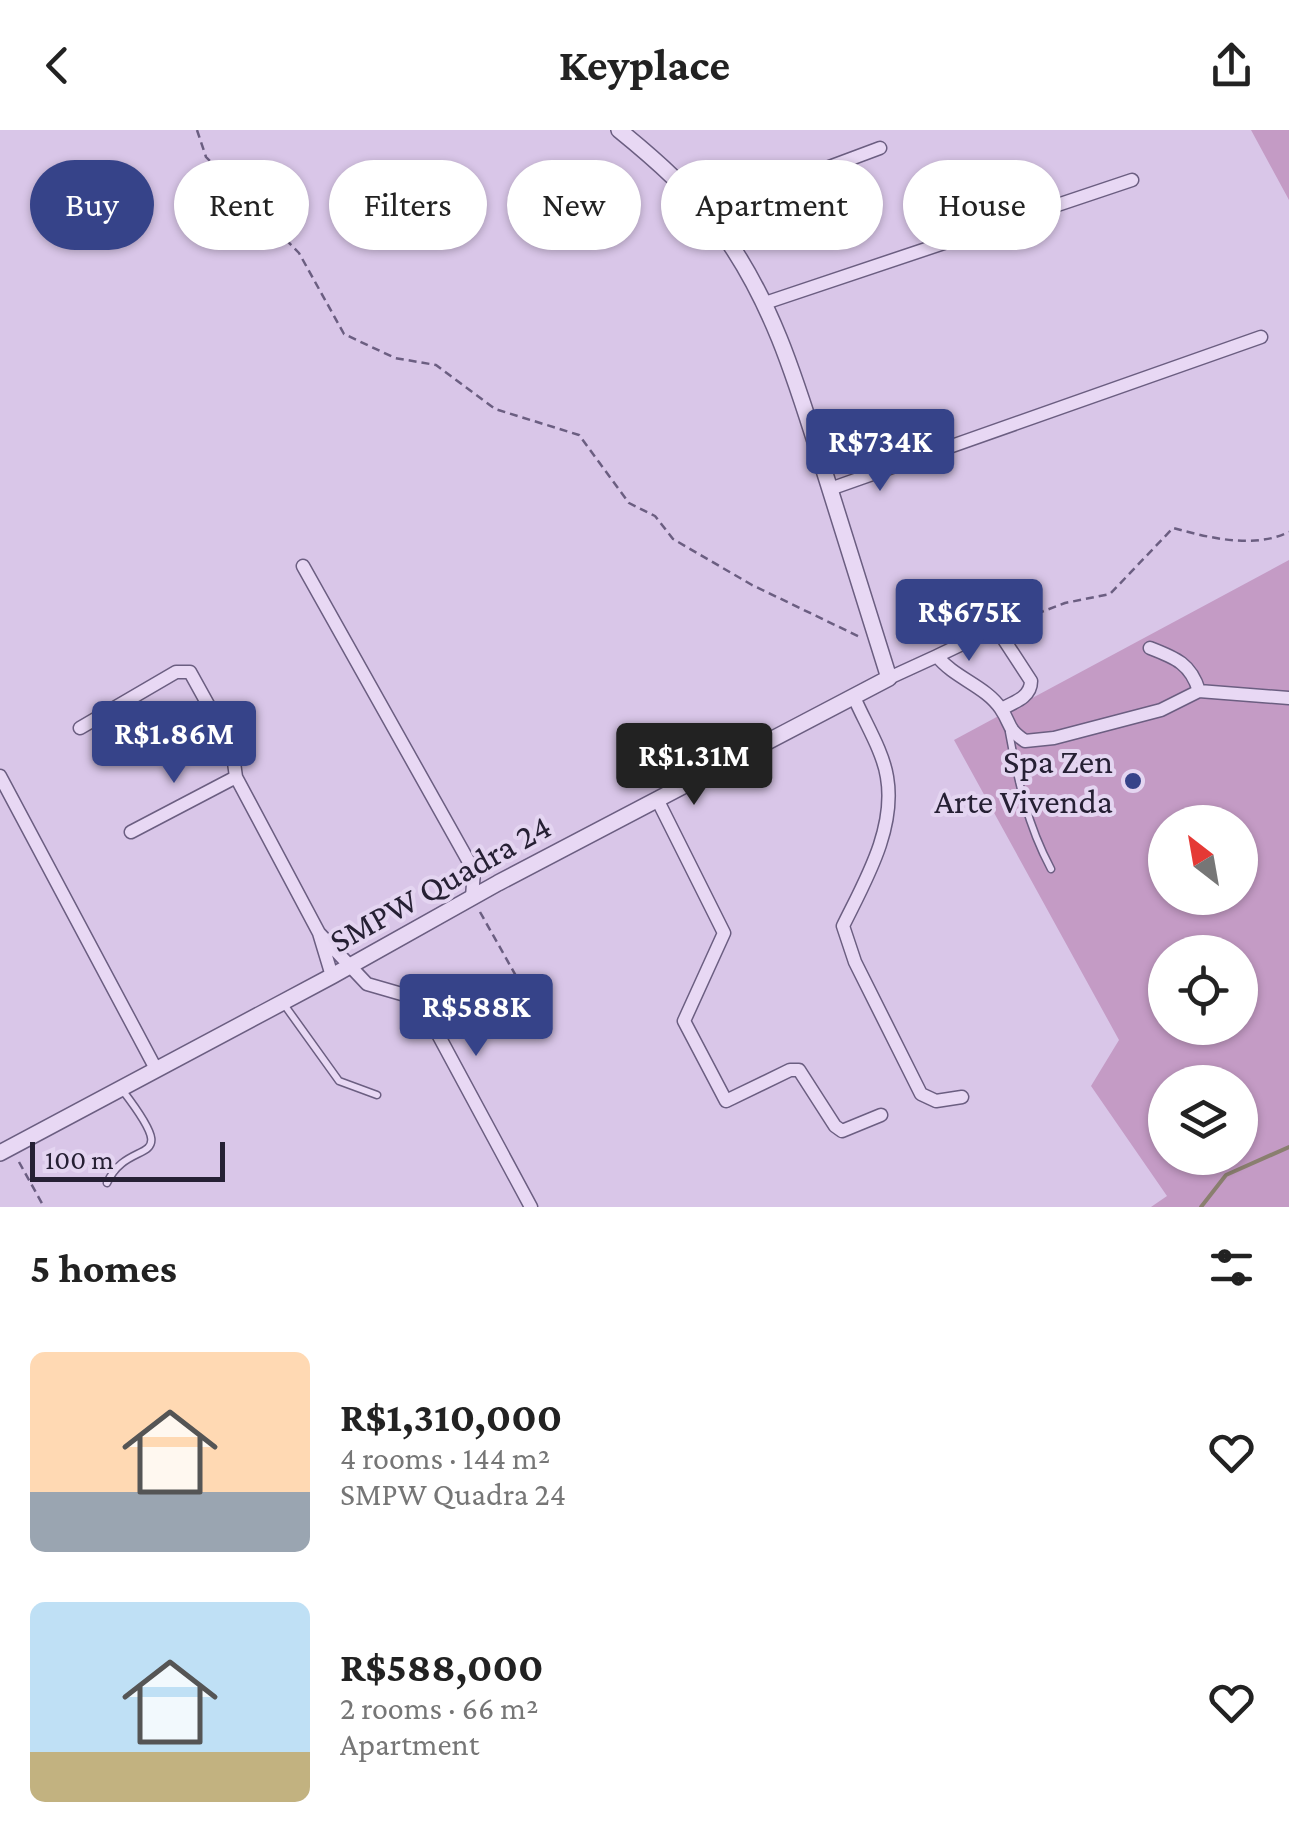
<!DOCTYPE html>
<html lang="en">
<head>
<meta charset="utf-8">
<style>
  :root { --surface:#fff; --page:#f6f6f6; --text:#222; --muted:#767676; --accent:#364389 }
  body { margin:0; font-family:"Crimson Pro",serif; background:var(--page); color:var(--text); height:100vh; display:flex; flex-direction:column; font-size:38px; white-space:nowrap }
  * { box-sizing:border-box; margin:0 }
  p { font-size:32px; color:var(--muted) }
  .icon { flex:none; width:55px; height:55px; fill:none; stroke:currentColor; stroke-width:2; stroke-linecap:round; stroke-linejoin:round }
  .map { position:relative; height:1077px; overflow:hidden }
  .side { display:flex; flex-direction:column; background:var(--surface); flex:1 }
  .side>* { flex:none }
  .guide { position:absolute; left:30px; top:30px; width:1230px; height:90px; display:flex; gap:20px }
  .needle { width:65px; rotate:329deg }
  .buttons { position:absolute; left:1148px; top:675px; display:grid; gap:20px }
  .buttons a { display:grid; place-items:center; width:110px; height:110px; border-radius:50%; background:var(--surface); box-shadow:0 2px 8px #0004; font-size:50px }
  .scale { position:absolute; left:30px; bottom:25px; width:195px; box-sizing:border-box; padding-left:10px; border:5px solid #262034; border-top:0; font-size:28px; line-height:35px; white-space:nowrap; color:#262034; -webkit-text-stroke:8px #e4d5f1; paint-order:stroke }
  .price { position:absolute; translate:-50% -85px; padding:0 22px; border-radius:10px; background:var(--accent); color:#fff; font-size:32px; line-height:65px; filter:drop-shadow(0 2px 5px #0008) }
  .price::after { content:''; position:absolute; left:50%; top:60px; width:30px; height:22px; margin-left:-15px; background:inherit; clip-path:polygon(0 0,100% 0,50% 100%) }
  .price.selected { background:#222; color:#fff }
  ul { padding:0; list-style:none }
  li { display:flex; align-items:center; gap:30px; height:250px; padding:0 30px }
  li span { display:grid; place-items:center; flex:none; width:280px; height:200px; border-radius:15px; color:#555 }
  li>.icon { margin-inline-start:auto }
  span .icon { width:120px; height:120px; fill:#fffc; stroke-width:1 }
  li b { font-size:42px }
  h2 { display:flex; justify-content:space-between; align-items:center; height:120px; padding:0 30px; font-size:42px }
  .pill { padding:0 35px; border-radius:45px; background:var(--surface); box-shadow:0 2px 8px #0004; font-size:35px; line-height:90px }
  .pill.selected { background:var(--accent); color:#fff }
  header { display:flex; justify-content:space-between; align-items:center; height:130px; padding:0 30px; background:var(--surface); font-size:45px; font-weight:700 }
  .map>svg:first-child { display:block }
  .green { fill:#c49bc5; fill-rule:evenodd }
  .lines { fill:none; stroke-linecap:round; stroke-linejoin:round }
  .stream { stroke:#8a7f6f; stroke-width:4 }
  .service-casing { stroke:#6b5e81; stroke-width:9 }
  .minor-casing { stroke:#6b5e81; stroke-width:15 }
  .tertiary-casing { stroke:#6b5e81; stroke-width:18 }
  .path { stroke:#6b5e81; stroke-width:2.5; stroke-dasharray:8 5; stroke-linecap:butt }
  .service { stroke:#e8d8f4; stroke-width:6 }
  .minor { stroke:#e8d8f4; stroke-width:12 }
  .tertiary { stroke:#e8d8f4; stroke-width:15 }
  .poi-dot { fill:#364389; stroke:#e4d5f1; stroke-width:4 }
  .labels { text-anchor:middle; stroke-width:8; stroke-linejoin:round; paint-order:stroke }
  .poi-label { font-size:35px; fill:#262034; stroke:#e4d5f1; text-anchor:end }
  .street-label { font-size:35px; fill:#262034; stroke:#e4d5f1 }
</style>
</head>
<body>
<header><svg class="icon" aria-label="back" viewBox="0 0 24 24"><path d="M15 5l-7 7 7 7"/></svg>Keyplace<svg class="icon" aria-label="share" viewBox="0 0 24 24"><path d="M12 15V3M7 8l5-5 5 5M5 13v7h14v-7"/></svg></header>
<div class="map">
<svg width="1289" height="1077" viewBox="0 0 1289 1077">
  <rect width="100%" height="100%" fill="#d9c6e8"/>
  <path class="green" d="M1251,0H1289V70Z
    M1289,430V1077H1151L1167,1066L1091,956L1119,910L954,610ZM1165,692H1240V768H1165ZM1165,822H1240V898H1165ZM1165,952H1240V1028H1165Z"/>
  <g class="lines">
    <path class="stream" d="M1201,1077L1226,1045L1289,1017"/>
    <defs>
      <path id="service" d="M1009,602C1018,651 1027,694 1051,739
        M283,873L339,951L377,965
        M107,1053C129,1004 185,1042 123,961"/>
      <path id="minor" d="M706,83L880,18
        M765,173L1132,50
        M830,359L1261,207
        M303,436L474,741L472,767
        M997,499L1031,551C1031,567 1015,572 1001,579
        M1150,518C1176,528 1191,534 1199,561
        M937,526L983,504
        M889,548L937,526C954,548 986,556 1001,579C1012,595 1006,598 1025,611L1054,608L1161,580L1199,561L1289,568
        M854,567C864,591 883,621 887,647C896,699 865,751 843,796L855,832L921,964L936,971L962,967
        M80,598L176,542H190L232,618L236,647L319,803L332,846
        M0,646L156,939
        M658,671L724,803L684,891L726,971L790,940H799L835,996L842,1001L881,985
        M131,702L236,647
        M319,803L367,854L419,869L531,1077"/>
      <path id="tertiary" d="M0,1023L332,846L498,753L889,548C867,477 845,407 823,337C797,254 773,172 721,101C692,62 656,30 619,0"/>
    </defs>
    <use href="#service" class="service-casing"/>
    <use href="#minor" class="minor-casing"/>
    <use href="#tertiary" class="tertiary-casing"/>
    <path class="path" d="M197,0L206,27L299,123L344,204L395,228L436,235L495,279L579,305L629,373L655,386L673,409L752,455L860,507
      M1012,493L1065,473L1110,464L1173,398C1210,408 1254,419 1289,402
      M480,782L542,892
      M19,1032L44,1077"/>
    <use href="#service" class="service"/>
    <use href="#minor" class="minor"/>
    <use href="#tertiary" class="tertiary"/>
  </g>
  <circle class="poi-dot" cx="1133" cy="651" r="10"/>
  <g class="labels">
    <g class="poi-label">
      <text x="1113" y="643">Spa Zen<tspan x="1113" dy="40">Arte Vivenda</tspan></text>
    </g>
    <g class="street-label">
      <text transform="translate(440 753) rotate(-29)" y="12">SMPW Quadra 24</text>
    </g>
  </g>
</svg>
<div class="buttons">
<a><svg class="needle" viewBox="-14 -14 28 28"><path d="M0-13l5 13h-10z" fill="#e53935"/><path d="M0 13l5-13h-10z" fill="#767676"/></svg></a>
<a><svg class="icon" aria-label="locate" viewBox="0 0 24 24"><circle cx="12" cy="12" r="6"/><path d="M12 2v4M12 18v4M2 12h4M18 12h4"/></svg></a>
<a><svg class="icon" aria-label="layers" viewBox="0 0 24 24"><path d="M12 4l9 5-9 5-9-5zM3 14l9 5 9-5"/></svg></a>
</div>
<div class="scale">100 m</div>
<b class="price" style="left:880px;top:364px">R$734K</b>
<b class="price" style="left:969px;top:534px">R$675K</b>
<b class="price" style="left:174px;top:656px">R$1.86M</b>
<b class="price selected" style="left:694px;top:678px">R$1.31M</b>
<b class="price" style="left:476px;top:929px">R$588K</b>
<div class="guide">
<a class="pill selected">Buy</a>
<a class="pill">Rent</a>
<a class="pill">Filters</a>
<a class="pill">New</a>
<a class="pill">Apartment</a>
<a class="pill">House</a>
</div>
</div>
<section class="side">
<h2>5 homes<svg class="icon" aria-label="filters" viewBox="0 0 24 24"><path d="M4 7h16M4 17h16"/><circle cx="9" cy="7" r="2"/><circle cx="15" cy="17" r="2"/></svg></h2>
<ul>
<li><span style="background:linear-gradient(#ffd9b3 70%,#9aa5b1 0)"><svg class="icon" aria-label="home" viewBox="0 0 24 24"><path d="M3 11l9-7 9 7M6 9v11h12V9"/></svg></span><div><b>R$1,310,000</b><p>4 rooms · 144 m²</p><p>SMPW Quadra 24</p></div><svg class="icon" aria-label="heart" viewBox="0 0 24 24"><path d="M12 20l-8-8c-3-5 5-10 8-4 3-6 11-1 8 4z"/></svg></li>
<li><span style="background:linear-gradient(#bfe0f5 75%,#c2b280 0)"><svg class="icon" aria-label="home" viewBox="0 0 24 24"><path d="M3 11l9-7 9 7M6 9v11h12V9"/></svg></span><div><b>R$588,000</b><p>2 rooms · 66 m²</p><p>Apartment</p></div><svg class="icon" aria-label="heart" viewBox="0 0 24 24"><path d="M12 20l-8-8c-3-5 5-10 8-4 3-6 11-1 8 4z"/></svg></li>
</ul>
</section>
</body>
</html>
